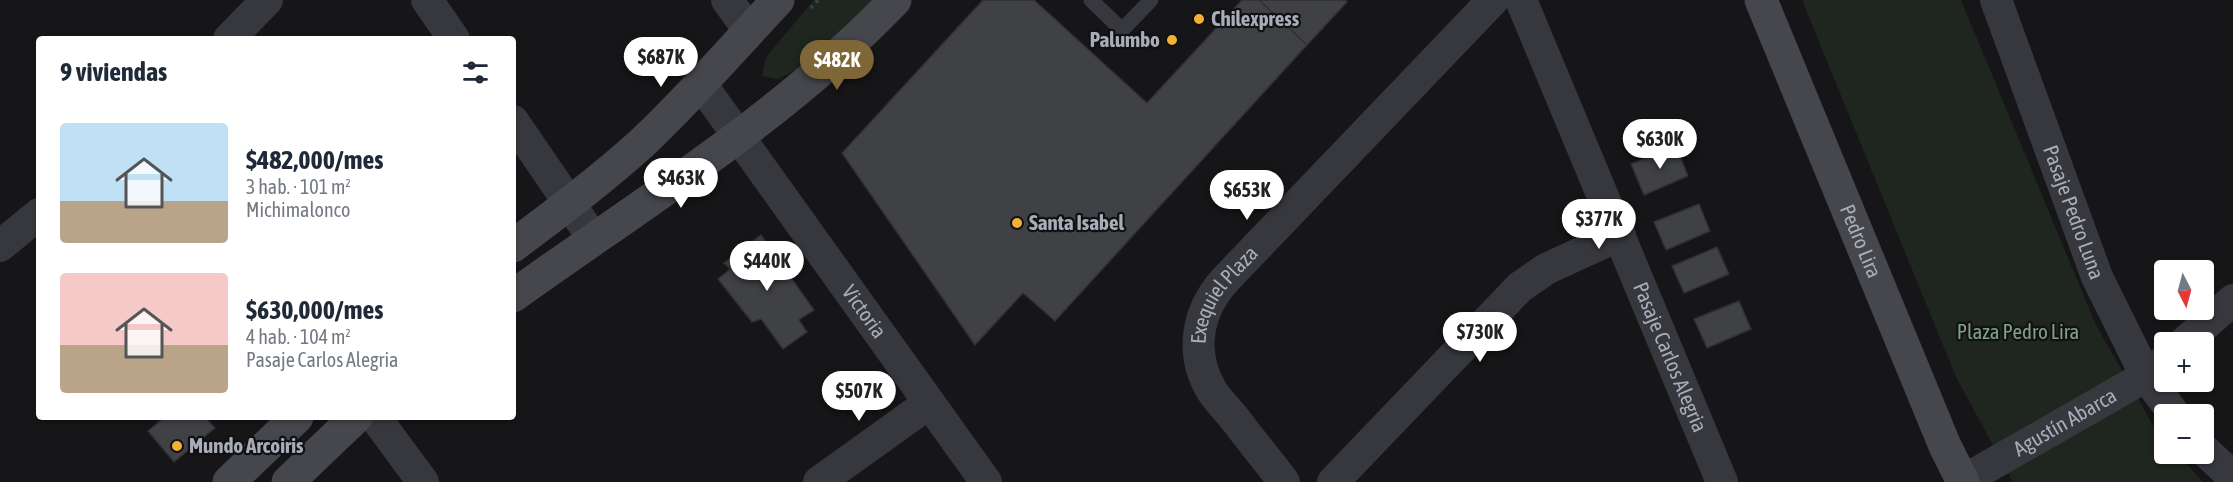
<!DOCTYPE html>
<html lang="es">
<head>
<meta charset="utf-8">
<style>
  :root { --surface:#fff; --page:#f6f6f7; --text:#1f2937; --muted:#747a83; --accent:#7e6636 }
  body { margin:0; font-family:"Asap Condensed",sans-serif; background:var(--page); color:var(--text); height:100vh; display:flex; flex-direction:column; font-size:22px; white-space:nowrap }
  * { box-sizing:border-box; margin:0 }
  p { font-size:20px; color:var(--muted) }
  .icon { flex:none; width:33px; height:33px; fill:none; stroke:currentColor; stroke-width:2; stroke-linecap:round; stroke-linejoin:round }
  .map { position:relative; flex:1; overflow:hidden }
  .details { position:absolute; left:36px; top:36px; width:480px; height:384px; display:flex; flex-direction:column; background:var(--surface); border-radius:6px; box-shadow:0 2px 4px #0004 }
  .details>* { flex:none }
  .needle { width:39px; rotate:174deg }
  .fabs { position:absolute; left:2154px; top:260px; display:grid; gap:12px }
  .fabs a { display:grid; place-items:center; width:60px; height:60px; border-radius:6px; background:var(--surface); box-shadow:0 2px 4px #0004; font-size:30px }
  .price { position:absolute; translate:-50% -51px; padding:0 14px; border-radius:21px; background:#fff; color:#222; font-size:20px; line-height:39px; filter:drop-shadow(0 2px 3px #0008) }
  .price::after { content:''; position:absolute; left:50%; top:36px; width:18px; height:14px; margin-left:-9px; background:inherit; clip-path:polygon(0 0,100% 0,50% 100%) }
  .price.active { background:var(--accent); color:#fff }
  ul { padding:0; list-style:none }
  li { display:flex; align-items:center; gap:18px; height:150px; padding:0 24px }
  li span { display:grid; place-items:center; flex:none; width:168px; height:120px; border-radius:6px; color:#555 }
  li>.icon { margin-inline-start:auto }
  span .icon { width:72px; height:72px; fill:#fffc; stroke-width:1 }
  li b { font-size:26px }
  h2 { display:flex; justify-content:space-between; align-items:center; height:72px; padding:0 24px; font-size:26px }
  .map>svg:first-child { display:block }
  .green { fill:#1e261f }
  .building { fill:#404145; stroke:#303034; stroke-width:1.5 }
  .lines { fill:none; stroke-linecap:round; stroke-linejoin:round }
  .path { stroke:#3d3f44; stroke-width:4; stroke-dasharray:3 4.5; stroke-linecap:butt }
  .lane { stroke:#37383d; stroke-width:15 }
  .street { stroke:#37383d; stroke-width:32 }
  .secondary { stroke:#45474d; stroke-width:33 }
  .poi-dot { fill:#f2b134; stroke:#111113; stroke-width:2 }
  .labels { text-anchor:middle; stroke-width:4.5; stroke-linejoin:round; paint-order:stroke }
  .poi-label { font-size:21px; font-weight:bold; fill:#a8adb8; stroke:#111113; text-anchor:start }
  .street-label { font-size:21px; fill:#a8adb8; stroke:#111113 }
  .park-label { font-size:21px; fill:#7fa381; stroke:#111113 }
</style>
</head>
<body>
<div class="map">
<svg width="2233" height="482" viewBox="0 0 2233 482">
  <rect width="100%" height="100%" fill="#161618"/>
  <path class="green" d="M814,0H873L801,67L778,79L762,76L766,57Z
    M1802,0H1961L2096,325L2154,427L2164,439V453H2177L2203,482H2013L1956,377Z"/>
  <path class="building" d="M983,0H1034L1147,103L1242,0H1259L1307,45L1055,321L1023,293L975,345L842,153Z
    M1259,0H1346L1347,2L1307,45Z
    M1676,146L1688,176L1644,195L1631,164Z
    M1699,204L1710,231L1666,250L1654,222Z
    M761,235L814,310L799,320L807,332L783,349L761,319L752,322L718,279L730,269L724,263Z
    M1717,247L1729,274L1684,293L1672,266Z
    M1739,301L1751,329L1707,348L1694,319Z
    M165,417H205L215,428L174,462L148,431Z"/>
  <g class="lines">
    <path class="path" d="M811,8L818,0"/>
    <path class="lane" d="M1091,0L1122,30L1151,0"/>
    <g class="street">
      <path d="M427,0L454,39"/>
      <path d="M727,0L749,30"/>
      <path id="s1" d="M1521,0L1722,482"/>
      <path id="s2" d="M1996,0L2097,277L2146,376L2174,414"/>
      <path d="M229,39L267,0"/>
      <path id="s3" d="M701,84L986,482"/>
      <path d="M513,121L593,238"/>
      <path d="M0,246L39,214"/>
      <path d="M2185,342L2233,300"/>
      <path d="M375,417L423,482"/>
      <path d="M2204,450L2233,477"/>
      <path d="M819,482L929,403"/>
      <path id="s4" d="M1284,482C1269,462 1253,443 1238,423C1230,412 1219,402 1212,391C1189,353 1197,311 1225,280L1493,0"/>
      <path d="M1333,482L1520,287L1546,269L1620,235"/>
      <path id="s5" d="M1961,482L2146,376L2164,361"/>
    </g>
    <g class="secondary">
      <path id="s6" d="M1761,0L1945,446L1963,482"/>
      <path d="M513,246C557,213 601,180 642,143C690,98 733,48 778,0"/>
      <path d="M513,296C644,202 783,117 895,0"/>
      <path d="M229,482L297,417"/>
      <path d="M288,482L356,417"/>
    </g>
  </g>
  <g class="poi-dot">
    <circle cx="1199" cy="19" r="6"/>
    <circle cx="1172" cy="40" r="6"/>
    <circle cx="1017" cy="223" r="6"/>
    <circle cx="177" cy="446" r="6"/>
  </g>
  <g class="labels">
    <g class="poi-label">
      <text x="1211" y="26">Chilexpress</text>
      <text x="1160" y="47" text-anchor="end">Palumbo</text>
      <text x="1029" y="230">Santa Isabel</text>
      <text x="189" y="453">Mundo Arcoiris</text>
    </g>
    <g class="street-label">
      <text dy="7" stroke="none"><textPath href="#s2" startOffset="226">Pasaje Pedro Luna</textPath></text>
      <text dy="7" stroke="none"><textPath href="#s6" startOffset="261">Pedro Lira</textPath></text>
      <text dy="7" stroke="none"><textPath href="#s4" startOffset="222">Exequiel Plaza</textPath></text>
      <text dy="7" stroke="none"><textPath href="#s3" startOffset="280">Victoria</textPath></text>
      <text dy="7" stroke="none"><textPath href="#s1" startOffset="387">Pasaje Carlos Alegria</textPath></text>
      <text dy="7" stroke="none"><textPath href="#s5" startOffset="120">Agustín Abarca</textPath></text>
    </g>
    <g class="park-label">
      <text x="2018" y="339">Plaza Pedro Lira</text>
    </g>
  </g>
</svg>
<div class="fabs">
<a><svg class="needle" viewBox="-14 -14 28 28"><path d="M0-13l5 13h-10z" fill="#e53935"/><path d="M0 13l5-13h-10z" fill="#747a83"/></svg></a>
<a>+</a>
<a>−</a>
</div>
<b class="price" style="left:661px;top:88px">$687K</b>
<b class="price active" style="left:837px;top:91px">$482K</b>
<b class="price" style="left:1660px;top:170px">$630K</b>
<b class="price" style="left:681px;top:209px">$463K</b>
<b class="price" style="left:1247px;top:221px">$653K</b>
<b class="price" style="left:1599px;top:250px">$377K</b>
<b class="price" style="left:767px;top:292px">$440K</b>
<b class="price" style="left:1480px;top:363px">$730K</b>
<b class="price" style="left:859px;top:422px">$507K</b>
<section class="details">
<h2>9 viviendas<svg class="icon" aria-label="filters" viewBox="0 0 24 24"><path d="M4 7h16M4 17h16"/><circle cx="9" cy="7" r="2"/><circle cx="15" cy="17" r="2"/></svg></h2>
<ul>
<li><span style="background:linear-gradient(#bfe0f5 65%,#b9a48a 0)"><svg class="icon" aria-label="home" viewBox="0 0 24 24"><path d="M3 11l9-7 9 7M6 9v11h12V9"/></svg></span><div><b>$482,000/mes</b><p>3 hab. · 101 m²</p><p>Michimalonco</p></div></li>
<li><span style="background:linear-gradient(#f6c9c9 60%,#b9a48a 0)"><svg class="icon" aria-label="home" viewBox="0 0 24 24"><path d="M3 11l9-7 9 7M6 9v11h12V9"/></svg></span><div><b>$630,000/mes</b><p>4 hab. · 104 m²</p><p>Pasaje Carlos Alegria</p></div></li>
</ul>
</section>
</div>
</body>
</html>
